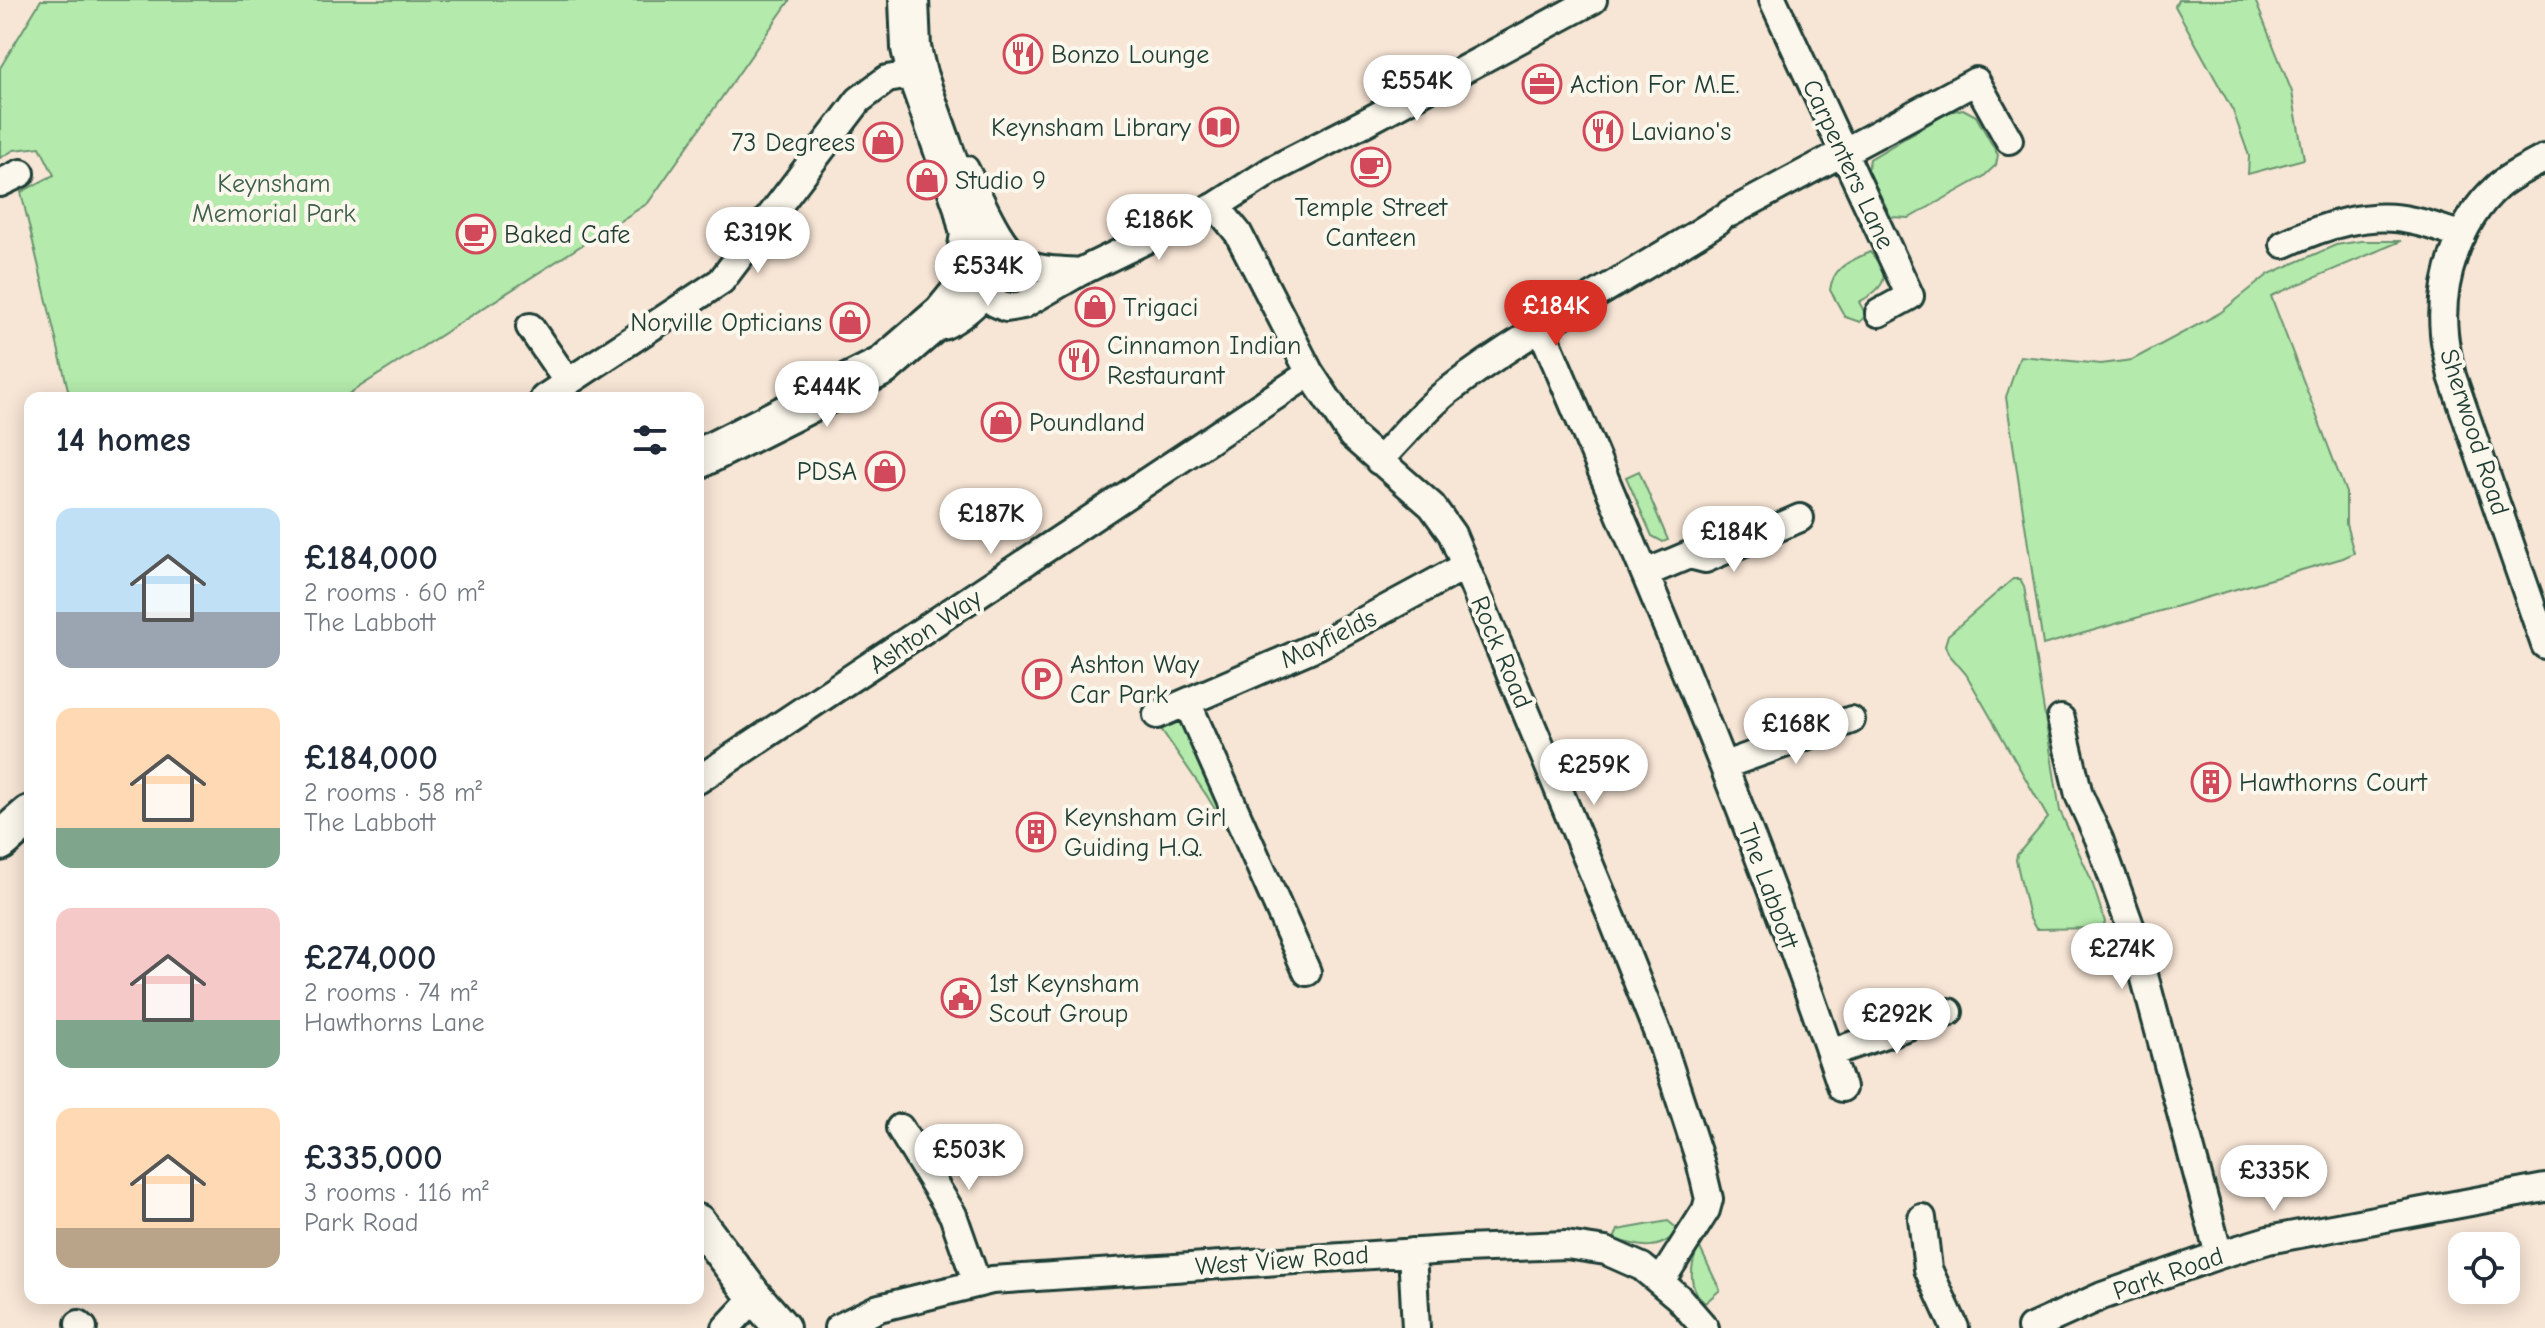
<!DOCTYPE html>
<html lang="en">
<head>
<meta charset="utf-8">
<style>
  :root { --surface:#fff; --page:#f6f6f7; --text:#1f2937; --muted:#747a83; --accent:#d93025 }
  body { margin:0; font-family:"Comic Neue",sans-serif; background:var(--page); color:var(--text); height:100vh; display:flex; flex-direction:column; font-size:30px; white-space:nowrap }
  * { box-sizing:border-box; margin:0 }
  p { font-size:26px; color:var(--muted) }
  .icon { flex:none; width:44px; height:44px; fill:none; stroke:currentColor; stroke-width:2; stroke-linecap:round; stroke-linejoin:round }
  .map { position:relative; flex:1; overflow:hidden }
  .sheet { position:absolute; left:24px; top:392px; width:680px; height:912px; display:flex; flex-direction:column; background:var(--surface); border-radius:16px; box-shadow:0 4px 20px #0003 }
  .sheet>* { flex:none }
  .buttons { position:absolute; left:2448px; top:1232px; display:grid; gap:16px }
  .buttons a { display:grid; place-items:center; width:72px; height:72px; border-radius:16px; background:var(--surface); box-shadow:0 4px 20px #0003; font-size:40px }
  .price { position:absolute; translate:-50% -68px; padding:0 18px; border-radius:28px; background:#fff; color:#222; font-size:26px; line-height:52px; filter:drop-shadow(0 2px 4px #0008) }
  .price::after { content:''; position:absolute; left:50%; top:48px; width:24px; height:18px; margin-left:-12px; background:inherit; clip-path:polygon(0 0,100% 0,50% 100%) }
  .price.current { background:var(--accent); color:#fff }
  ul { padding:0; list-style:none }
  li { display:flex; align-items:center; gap:24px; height:200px; padding:0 32px }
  li span { display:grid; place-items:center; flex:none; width:224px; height:160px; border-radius:16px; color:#555 }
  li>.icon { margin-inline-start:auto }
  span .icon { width:96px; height:96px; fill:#fffc; stroke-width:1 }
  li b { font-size:34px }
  h2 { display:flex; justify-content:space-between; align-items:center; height:96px; padding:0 32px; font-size:34px }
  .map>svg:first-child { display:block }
  .green { fill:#b4eaac; stroke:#6a9470; stroke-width:2 }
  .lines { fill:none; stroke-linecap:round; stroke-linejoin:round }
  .minor-casing { stroke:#1f3d34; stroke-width:32 }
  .tertiary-casing { stroke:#1f3d34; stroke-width:40 }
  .secondary-casing { stroke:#1f3d34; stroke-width:44 }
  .minor { stroke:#fbf7ec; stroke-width:26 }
  .tertiary { stroke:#fbf7ec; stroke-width:34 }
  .secondary { stroke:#fbf7ec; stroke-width:38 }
  .labels { text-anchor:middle; stroke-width:8; stroke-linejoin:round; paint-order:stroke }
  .poi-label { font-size:26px; fill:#1f3d34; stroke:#fbf7ec; text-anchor:start }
  .street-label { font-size:26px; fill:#1f3d34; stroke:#fbf7ec }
  .park-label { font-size:26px; fill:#3d604c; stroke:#fbf7ec }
</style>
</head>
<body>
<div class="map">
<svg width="2545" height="1328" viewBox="0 0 2545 1328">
  <rect width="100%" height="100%" fill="#f7e5d5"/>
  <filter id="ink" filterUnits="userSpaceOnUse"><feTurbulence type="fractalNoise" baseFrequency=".0125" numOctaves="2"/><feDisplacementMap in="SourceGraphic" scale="16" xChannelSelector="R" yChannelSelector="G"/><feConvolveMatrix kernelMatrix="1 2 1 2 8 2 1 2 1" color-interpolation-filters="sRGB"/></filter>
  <g filter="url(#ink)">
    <path class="green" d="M41,0H790L648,203L342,398H70L21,192L54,175L40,147L14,150L0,158V68Z
      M2178,0H2255L2292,92L2304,159L2248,174L2249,156L2233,111L2175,6Z
      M1963,109L1976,116L1998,155L1996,165L1983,177L1909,218L1891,217L1868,170L1870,159L1949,112Z
      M2361,241H2401L2271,296L2346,493V524L2354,553L2343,558L2043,645L2006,397L2020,356L2101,364L2132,360L2220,313L2269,274L2336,245Z
      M1870,252C1893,276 1885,288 1859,302L1866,315L1860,322L1845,317L1830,290C1833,267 1850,261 1870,252Z
      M1639,471L1668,540L1663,542L1652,536L1626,477Z
      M2013,579H2020L2024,586L2060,811L2091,879L2105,922L2103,928L2036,929L2029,917L2016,860L2017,855L2048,818L1966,674L1948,653L1945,645L1948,635Z
      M1173,721L1188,725L1236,844L1207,796L1159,726Z
      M1668,1221L1679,1230C1660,1253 1639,1247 1614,1239L1618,1230Z
      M1699,1246L1720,1290L1705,1303C1687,1289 1690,1265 1699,1246Z"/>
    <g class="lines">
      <defs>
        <path id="minor" d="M1773,0L1910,296L1879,313
          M2545,158C2530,167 2510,175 2497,187C2459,221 2439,282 2444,333C2445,347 2449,362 2452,376L2545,645
          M965,169C979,195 998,248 1025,263C1040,272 1063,270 1080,272
          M0,183L21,173
          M1216,206L1238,233L1310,373L1352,436L1432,506L1452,534L1614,923L1662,1044L1700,1161L1709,1199L1706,1210L1661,1281
          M1730,213L1976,81L2009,140
          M973,244L988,292L995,303L1006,308L1023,305L1080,272L1216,206L1272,170L1366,122L1593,0
          M2284,244C2323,226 2370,210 2413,221C2430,224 2446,231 2462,236
          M943,326C976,311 993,279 1025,263
          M530,327L567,381
          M1541,328C1648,579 1755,829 1842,1088
          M544,398L721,281L859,100L887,79L917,74
          M1379,461C1401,437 1423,411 1448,391C1533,326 1630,278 1719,220
          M1646,573L1689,555L1705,559L1800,518
          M1187,702L1307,972
          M1157,715L1319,645L1465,566
          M2061,719L2079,795L2099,839L2133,934L2219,1255
          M1725,765L1851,720
          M698,780L1310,373
          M1830,1053L1949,1012
          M900,1128L953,1215L977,1283
          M1922,1218L1928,1269L1955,1328
          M1412,1252L1416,1328
          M79,1324L83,1328
          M726,1328L755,1297
          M838,1328L879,1308L992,1280L1464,1249L1566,1245L1606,1251L1642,1267L1678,1297L1705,1328
          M2031,1328L2102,1296L2219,1255L2268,1240L2545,1188"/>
        <path id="tertiary" d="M698,1222L755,1297L782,1328"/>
        <path id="secondary" d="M698,459L883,366L943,314L961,292L970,234L963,205L917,74L911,48L909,0
          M0,841L30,815"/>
      </defs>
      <use href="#minor" class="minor-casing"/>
      <use href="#tertiary" class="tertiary-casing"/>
      <use href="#secondary" class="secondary-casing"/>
      <use href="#minor" class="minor"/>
      <use href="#tertiary" class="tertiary"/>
      <use href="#secondary" class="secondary"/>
    </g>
  </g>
  <defs>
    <symbol id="restaurant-ring" viewBox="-11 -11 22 22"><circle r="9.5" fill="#fbf7ec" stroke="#d1495b" stroke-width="1.5"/><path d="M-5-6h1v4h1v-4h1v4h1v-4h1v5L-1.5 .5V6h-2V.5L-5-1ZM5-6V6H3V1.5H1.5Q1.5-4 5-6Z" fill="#d1495b"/></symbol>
    <symbol id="office-ring" viewBox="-11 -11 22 22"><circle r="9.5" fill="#fbf7ec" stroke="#d1495b" stroke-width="1.5"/><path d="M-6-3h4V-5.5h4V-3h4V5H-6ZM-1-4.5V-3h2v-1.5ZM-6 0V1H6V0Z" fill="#d1495b"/></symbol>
    <symbol id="library-ring" viewBox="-11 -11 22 22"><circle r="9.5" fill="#fbf7ec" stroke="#d1495b" stroke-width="1.5"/><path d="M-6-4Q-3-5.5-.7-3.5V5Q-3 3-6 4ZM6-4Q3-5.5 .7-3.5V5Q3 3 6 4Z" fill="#d1495b"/></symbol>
    <symbol id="shop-ring" viewBox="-11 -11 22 22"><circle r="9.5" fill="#fbf7ec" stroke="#d1495b" stroke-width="1.5"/><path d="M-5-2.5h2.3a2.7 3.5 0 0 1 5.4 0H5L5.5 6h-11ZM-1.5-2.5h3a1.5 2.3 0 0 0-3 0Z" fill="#d1495b"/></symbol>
    <symbol id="cafe-ring" viewBox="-11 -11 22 22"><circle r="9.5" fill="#fbf7ec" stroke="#d1495b" stroke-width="1.5"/><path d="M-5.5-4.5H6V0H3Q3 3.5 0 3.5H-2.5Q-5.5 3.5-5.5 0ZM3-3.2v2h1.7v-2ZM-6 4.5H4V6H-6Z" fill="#d1495b"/></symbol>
    <symbol id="parking-ring" viewBox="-11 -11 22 22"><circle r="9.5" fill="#fbf7ec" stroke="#d1495b" stroke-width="1.5"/><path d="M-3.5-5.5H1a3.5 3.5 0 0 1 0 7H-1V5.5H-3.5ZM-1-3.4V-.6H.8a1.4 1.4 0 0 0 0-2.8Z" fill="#d1495b"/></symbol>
    <symbol id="building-ring" viewBox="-11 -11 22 22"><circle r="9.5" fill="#fbf7ec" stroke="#d1495b" stroke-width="1.5"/><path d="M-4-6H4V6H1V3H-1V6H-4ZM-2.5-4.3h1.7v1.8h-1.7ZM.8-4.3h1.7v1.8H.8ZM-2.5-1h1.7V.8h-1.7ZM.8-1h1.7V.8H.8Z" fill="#d1495b"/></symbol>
    <symbol id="civic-ring" viewBox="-11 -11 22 22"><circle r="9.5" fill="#fbf7ec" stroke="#d1495b" stroke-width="1.5"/><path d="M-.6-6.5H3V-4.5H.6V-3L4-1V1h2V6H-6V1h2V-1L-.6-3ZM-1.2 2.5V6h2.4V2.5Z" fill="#d1495b"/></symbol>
  </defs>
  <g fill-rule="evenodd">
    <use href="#restaurant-ring" x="1001" y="32" width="44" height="44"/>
    <use href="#office-ring" x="1520" y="62" width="44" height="44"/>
    <use href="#library-ring" x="1197" y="105" width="44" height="44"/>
    <use href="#restaurant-ring" x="1581" y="109" width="44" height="44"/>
    <use href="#shop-ring" x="861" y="120" width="44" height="44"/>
    <use href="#cafe-ring" x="1349" y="145" width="44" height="44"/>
    <use href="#shop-ring" x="905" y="158" width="44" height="44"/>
    <use href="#cafe-ring" x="454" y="212" width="44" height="44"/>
    <use href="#shop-ring" x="1073" y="285" width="44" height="44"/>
    <use href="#shop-ring" x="828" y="300" width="44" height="44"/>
    <use href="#restaurant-ring" x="1057" y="338" width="44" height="44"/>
    <use href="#shop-ring" x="979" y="400" width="44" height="44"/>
    <use href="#shop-ring" x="863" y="449" width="44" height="44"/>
    <use href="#parking-ring" x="1020" y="657" width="44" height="44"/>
    <use href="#building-ring" x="2189" y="760" width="44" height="44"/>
    <use href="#building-ring" x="1014" y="810" width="44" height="44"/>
    <use href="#civic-ring" x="939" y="976" width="44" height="44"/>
  </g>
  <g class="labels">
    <g class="poi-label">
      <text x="1051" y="63">Bonzo Lounge</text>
      <text x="1570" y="93">Action For M.E.</text>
      <text x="1191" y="136" text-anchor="end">Keynsham Library</text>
      <text x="1631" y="140">Laviano's</text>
      <text x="855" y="151" text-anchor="end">73 Degrees</text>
      <text x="955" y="189">Studio 9</text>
      <text x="1371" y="216" text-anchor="middle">Temple Street<tspan x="1371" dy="30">Canteen</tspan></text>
      <text x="504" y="243">Baked Cafe</text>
      <text x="1123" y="316">Trigaci</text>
      <text x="822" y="331" text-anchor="end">Norville Opticians</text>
      <text x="1107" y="354">Cinnamon Indian<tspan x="1107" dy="30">Restaurant</tspan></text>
      <text x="1029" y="431">Poundland</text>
      <text x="857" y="480" text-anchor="end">PDSA</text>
      <text x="1070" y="673">Ashton Way<tspan x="1070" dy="30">Car Park</tspan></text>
      <text x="2239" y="791">Hawthorns Court</text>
      <text x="1064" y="826">Keynsham Girl<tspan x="1064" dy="30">Guiding H.Q.</tspan></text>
      <text x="989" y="992">1st Keynsham<tspan x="989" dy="30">Scout Group</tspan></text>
    </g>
    <g class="street-label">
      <text transform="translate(1849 164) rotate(65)" y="9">Carpenters Lane</text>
      <text transform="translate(2475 432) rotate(72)" y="9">Sherwood Road</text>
      <text transform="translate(925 631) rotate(-34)" y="9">Ashton Way</text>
      <text transform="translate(1328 638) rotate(-26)" y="9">Mayfields</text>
      <text transform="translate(1502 652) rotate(67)" y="9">Rock Road</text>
      <text transform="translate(1769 886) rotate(70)" y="9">The Labbott</text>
      <text transform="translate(1282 1260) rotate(-4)" y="9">West View Road</text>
      <text transform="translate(2168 1273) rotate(-19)" y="9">Park Road</text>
    </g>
    <g class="park-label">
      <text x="274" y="192">Keynsham<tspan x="274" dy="30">Memorial Park</tspan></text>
    </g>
  </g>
</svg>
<div class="buttons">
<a><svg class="icon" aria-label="locate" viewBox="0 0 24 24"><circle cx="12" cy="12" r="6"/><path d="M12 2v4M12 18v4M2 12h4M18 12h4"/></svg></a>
</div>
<b class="price" style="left:1417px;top:123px">£554K</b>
<b class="price" style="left:1159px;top:262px">£186K</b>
<b class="price" style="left:758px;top:275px">£319K</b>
<b class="price" style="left:988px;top:308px">£534K</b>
<b class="price current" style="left:1556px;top:348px">£184K</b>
<b class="price" style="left:827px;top:429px">£444K</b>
<b class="price" style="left:991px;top:556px">£187K</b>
<b class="price" style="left:1734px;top:574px">£184K</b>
<b class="price" style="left:1796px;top:766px">£168K</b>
<b class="price" style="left:1594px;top:807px">£259K</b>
<b class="price" style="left:2122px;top:991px">£274K</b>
<b class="price" style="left:1897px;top:1056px">£292K</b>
<b class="price" style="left:969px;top:1192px">£503K</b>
<b class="price" style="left:2274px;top:1213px">£335K</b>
<section class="sheet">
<h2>14 homes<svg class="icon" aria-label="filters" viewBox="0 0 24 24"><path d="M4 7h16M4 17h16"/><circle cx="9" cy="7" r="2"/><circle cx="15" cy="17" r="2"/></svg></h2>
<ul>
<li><span style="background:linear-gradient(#bfe0f5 65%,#9aa5b1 0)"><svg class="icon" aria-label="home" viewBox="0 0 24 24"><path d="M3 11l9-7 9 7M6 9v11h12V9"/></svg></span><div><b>£184,000</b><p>2 rooms · 60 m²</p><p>The Labbott</p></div></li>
<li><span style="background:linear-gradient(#ffd9b3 75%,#7fa58c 0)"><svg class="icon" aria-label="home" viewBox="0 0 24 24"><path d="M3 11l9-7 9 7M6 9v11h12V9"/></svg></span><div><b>£184,000</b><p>2 rooms · 58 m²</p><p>The Labbott</p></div></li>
<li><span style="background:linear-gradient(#f6c9c9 70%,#7fa58c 0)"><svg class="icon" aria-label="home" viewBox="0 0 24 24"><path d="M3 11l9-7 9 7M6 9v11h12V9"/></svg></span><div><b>£274,000</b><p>2 rooms · 74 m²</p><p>Hawthorns Lane</p></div></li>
<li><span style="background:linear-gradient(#ffd9b3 75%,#b9a48a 0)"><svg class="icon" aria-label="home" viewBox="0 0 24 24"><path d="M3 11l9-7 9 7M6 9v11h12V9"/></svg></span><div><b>£335,000</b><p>3 rooms · 116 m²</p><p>Park Road</p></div></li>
</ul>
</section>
</div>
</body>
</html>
